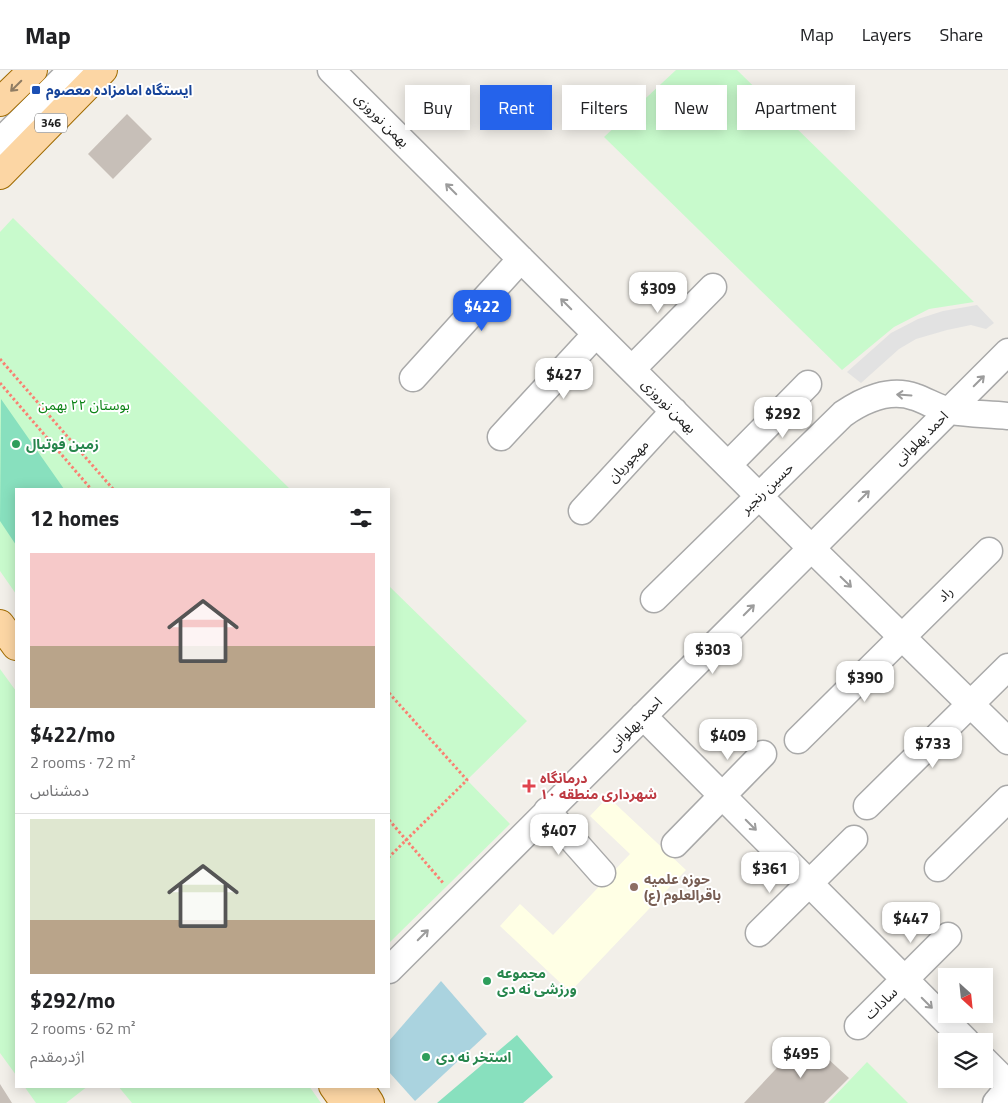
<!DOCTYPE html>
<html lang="en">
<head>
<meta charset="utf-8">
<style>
  :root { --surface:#fff; --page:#f6f6f6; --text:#202124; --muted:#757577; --line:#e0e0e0; --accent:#2563eb }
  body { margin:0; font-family:"Titillium Web","Noto Sans Arabic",sans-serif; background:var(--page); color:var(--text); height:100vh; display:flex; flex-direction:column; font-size:19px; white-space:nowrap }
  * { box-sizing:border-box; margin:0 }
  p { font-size:16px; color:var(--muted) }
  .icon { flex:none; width:28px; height:28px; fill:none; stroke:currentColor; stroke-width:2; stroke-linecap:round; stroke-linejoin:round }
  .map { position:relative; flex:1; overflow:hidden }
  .side { position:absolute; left:15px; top:418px; width:375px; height:600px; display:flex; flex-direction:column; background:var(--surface); border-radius:0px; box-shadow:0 2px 12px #0003 }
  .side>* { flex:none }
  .top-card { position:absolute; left:405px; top:15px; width:475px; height:45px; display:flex; gap:10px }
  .needle { width:32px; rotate:153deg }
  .buttons { position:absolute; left:938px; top:898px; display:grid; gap:10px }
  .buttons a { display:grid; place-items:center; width:55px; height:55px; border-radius:0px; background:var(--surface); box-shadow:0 2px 12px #0003; font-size:25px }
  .price { position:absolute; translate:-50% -42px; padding:0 11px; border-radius:10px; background:#fff; color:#222; font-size:16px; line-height:32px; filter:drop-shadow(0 1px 2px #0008) }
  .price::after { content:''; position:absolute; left:50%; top:30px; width:15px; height:11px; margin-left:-8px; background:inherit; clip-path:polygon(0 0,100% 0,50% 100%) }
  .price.on { background:var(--accent); color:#fff }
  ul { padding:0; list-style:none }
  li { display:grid; align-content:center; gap:10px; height:265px; padding:0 15px }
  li+li { border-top:1px solid var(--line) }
  li span { display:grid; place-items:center; height:155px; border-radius:0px; color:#555 }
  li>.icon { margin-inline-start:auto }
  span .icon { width:90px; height:90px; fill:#fffc; stroke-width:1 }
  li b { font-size:21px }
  h2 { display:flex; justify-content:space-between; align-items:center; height:60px; padding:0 15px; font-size:21px }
  .chip { padding:0 18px; border-radius:0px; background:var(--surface); box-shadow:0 2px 12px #0003; font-size:18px; line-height:45px }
  .chip.on { background:var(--accent); color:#fff }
  header { display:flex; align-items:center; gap:30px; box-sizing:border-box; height:70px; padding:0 25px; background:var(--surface); border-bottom:1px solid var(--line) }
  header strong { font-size:24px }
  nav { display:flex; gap:28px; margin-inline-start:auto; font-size:18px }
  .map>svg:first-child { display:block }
  .education { fill:#ffffe5 }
  .park { fill:#c8facc }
  .pitch { fill:#88e0be }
  .parking { fill:#e2e2e2 }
  .water { fill:#aad3df }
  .building { fill:#c7bfb8 }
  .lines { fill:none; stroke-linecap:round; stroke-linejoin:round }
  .minor-casing { stroke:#a9a9a9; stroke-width:29 }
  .major-casing { stroke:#a06b00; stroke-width:30 }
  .path { stroke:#fa8072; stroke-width:3; stroke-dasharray:2.5 2.5; stroke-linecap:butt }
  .minor { stroke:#fff; stroke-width:26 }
  .major { stroke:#fcd6a4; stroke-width:28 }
  .oneway { stroke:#8f7c63 }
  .oneway2 { stroke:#9c9c9c }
  .transit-dot { fill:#1a4fb4; stroke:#fff; stroke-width:2 }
  .leisure-dot { fill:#2e9e5b; stroke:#fff; stroke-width:2 }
  .health-dot { fill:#e0444e; stroke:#fff; stroke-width:2 }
  .education-dot { fill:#8d6e63; stroke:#fff; stroke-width:2 }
  .labels { text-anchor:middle; stroke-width:4; stroke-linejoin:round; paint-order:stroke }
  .shield { fill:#fff; stroke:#646464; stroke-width:1 }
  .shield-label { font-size:12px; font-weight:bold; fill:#222 }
  .transit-label { font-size:14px; font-weight:bold; fill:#164399; stroke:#fff; text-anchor:start }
  .street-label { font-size:14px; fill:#222; stroke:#fff }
  .park-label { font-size:14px; fill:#0c8416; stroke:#fff }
  .leisure-label { font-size:14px; font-weight:bold; fill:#27864d; stroke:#fff; text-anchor:start }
  .health-label { font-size:14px; font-weight:bold; fill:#be3a42; stroke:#fff; text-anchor:start }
  .education-label { font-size:14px; font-weight:bold; fill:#785e54; stroke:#fff; text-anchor:start }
</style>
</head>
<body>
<header>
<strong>Map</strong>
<nav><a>Map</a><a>Layers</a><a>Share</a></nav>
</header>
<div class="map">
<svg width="1008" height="1033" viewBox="0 0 1008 1033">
  <rect width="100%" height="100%" fill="#f2efe9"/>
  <path class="education" d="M608,727L686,800L570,922L500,856L520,834L553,865L630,784L590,746Z"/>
  <path class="park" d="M676,0H737L974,232L929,239L894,257L842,300L604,67Z
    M13,148L290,419H16V524L0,501V162Z
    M389,516L527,651L467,710L510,754L389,873Z
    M0,599L16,621V1005L0,983Z
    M867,992L908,1033H828Z
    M24,1016H88L66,1033H36Z
    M118,1016H309L321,1033H132Z"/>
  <path class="pitch" d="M1,329L64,419H16V475L0,451Z
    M517,965L553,1007L523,1033H437Z"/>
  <path class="parking" d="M977,235L994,253L986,259L971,255L947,260L916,269L899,279L861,313L847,302L891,263L918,249L943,241Z"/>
  <path class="water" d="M441,911L487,964L415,1031L389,1002V971Z"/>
  <path class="building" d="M127,44L152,69L113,109L88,84Z
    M805,968L849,1008L824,1033H744Z
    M0,1014L12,1033H0Z"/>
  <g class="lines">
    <defs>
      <path id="minor" d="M331,0L811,478L1008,671
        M0,72L72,0
        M632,299L713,217
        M413,308L521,189
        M501,367L596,264
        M728,395L808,314
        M582,441L674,341
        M654,529L843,344C863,330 890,318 915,327C927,331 939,339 951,341C969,344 989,344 1008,346
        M643,646L966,971
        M798,670L989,481
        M867,736L1008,597
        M547,741L602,803
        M675,774L763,684
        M938,798L1008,729
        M759,863L854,769
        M389,900L1008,282
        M858,956L948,866
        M984,990L1008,1014
        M996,1033L1008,1019"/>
      <path id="major" d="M0,32L33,0
        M0,105L103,0
        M0,554L16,576
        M333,1016L345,1033
        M359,1016L370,1033"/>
    </defs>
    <use href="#minor" class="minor-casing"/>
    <use href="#major" class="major-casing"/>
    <path class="path" d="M0,289L113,419
      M0,313L91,419
      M389,623L467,710L389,787
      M389,750L444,814"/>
    <use href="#minor" class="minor"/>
    <use href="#major" class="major"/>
  </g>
  <defs><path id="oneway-shaft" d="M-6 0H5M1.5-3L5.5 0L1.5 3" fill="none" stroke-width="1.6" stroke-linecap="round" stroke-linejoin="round" transform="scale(1.25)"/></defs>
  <use class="oneway" href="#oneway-shaft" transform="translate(16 16) rotate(135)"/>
  <g class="oneway2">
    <use href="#oneway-shaft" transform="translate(451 119) rotate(-135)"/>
    <use href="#oneway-shaft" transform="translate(566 234) rotate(-135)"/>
    <use href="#oneway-shaft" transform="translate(979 311) rotate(-45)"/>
    <use href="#oneway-shaft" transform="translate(904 325) rotate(-176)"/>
    <use href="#oneway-shaft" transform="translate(864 426) rotate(-45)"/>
    <use href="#oneway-shaft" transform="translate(846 512) rotate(44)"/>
    <use href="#oneway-shaft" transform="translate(749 540) rotate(-45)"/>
    <use href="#oneway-shaft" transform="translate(751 755) rotate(45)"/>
    <use href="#oneway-shaft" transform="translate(423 865) rotate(-45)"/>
    <use href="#oneway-shaft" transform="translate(927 933) rotate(45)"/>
  </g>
  <rect class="transit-dot" x="31" y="15" width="10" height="10" rx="2.5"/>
  <g class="leisure-dot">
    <circle cx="16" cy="374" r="5"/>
    <circle cx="487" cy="911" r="5"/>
    <circle cx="426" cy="987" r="5"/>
  </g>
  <path class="health-dot" d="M526.5 708.5h5v5h5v5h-5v5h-5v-5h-5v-5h5z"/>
  <circle class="education-dot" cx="634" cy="817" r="5"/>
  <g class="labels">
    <rect class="shield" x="35" y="43.5" width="32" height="19" rx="4"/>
    <g class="shield-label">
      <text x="51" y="57">346</text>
    </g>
    <g class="transit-label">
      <text x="46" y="25">ایستگاه امامزاده معصوم</text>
    </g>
    <g class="street-label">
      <text transform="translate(382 50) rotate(45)" y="5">بهمن نوروزی</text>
      <text transform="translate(669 336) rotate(45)" y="5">بهمن نوروزی</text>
      <text transform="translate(921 368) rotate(-45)" y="5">احمد پهلوانی</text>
      <text transform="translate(628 391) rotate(-47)" y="5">مهجوریان</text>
      <text transform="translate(767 418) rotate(-44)" y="5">حسین رنجبر</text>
      <text transform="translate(945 524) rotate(-45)" y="5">راد</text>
      <text transform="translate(635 654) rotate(-45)" y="5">احمد پهلوانی</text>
      <text transform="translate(881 933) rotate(-44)" y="5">سادات</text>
    </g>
    <g class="park-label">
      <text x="84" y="340">بوستان ۲۲ بهمن</text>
    </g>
    <g class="leisure-label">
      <text x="26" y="379">زمین فوتبال</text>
      <text x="497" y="908">مجموعه<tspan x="497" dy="16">ورزشی نه دی</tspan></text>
      <text x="436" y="992">استخر نه دی</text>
    </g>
    <g class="health-label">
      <text x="540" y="713">درمانگاه<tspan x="540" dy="16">شهرداری منطقه ۱۰</tspan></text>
    </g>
    <g class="education-label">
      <text x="644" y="814">حوزه علمیه<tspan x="644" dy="16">باقرالعلوم (ع)</tspan></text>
    </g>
  </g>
</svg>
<div class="buttons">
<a><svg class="needle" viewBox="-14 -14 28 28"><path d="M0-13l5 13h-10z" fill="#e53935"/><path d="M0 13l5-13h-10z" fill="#757577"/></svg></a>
<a><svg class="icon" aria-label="layers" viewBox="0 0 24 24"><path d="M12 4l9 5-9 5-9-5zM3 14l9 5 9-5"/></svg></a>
</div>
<b class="price" style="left:658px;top:244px">$309</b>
<b class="price on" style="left:482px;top:262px">$422</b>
<b class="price" style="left:564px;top:330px">$427</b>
<b class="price" style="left:783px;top:369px">$292</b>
<b class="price" style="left:713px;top:605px">$303</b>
<b class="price" style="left:865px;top:633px">$390</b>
<b class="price" style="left:728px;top:691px">$409</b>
<b class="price" style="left:933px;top:699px">$733</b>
<b class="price" style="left:559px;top:786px">$407</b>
<b class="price" style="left:770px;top:824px">$361</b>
<b class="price" style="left:911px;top:874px">$447</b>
<b class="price" style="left:801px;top:1009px">$495</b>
<div class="top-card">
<a class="chip">Buy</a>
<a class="chip on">Rent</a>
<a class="chip">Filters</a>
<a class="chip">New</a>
<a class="chip">Apartment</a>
</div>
<section class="side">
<h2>12 homes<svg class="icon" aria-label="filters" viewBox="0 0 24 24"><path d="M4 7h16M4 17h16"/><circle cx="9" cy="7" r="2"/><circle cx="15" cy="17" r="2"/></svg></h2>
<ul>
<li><span style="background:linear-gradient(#f6c9c9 60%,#b9a48a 0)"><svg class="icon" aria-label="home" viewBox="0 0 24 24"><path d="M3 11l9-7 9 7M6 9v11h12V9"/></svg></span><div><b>$422/mo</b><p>2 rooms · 72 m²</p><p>دمشناس</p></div></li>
<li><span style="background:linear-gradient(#dfe7d0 65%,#b9a48a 0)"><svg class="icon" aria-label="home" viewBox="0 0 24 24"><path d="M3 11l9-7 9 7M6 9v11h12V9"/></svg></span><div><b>$292/mo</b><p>2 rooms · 62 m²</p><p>اژدرمقدم</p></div></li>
</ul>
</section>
</div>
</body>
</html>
